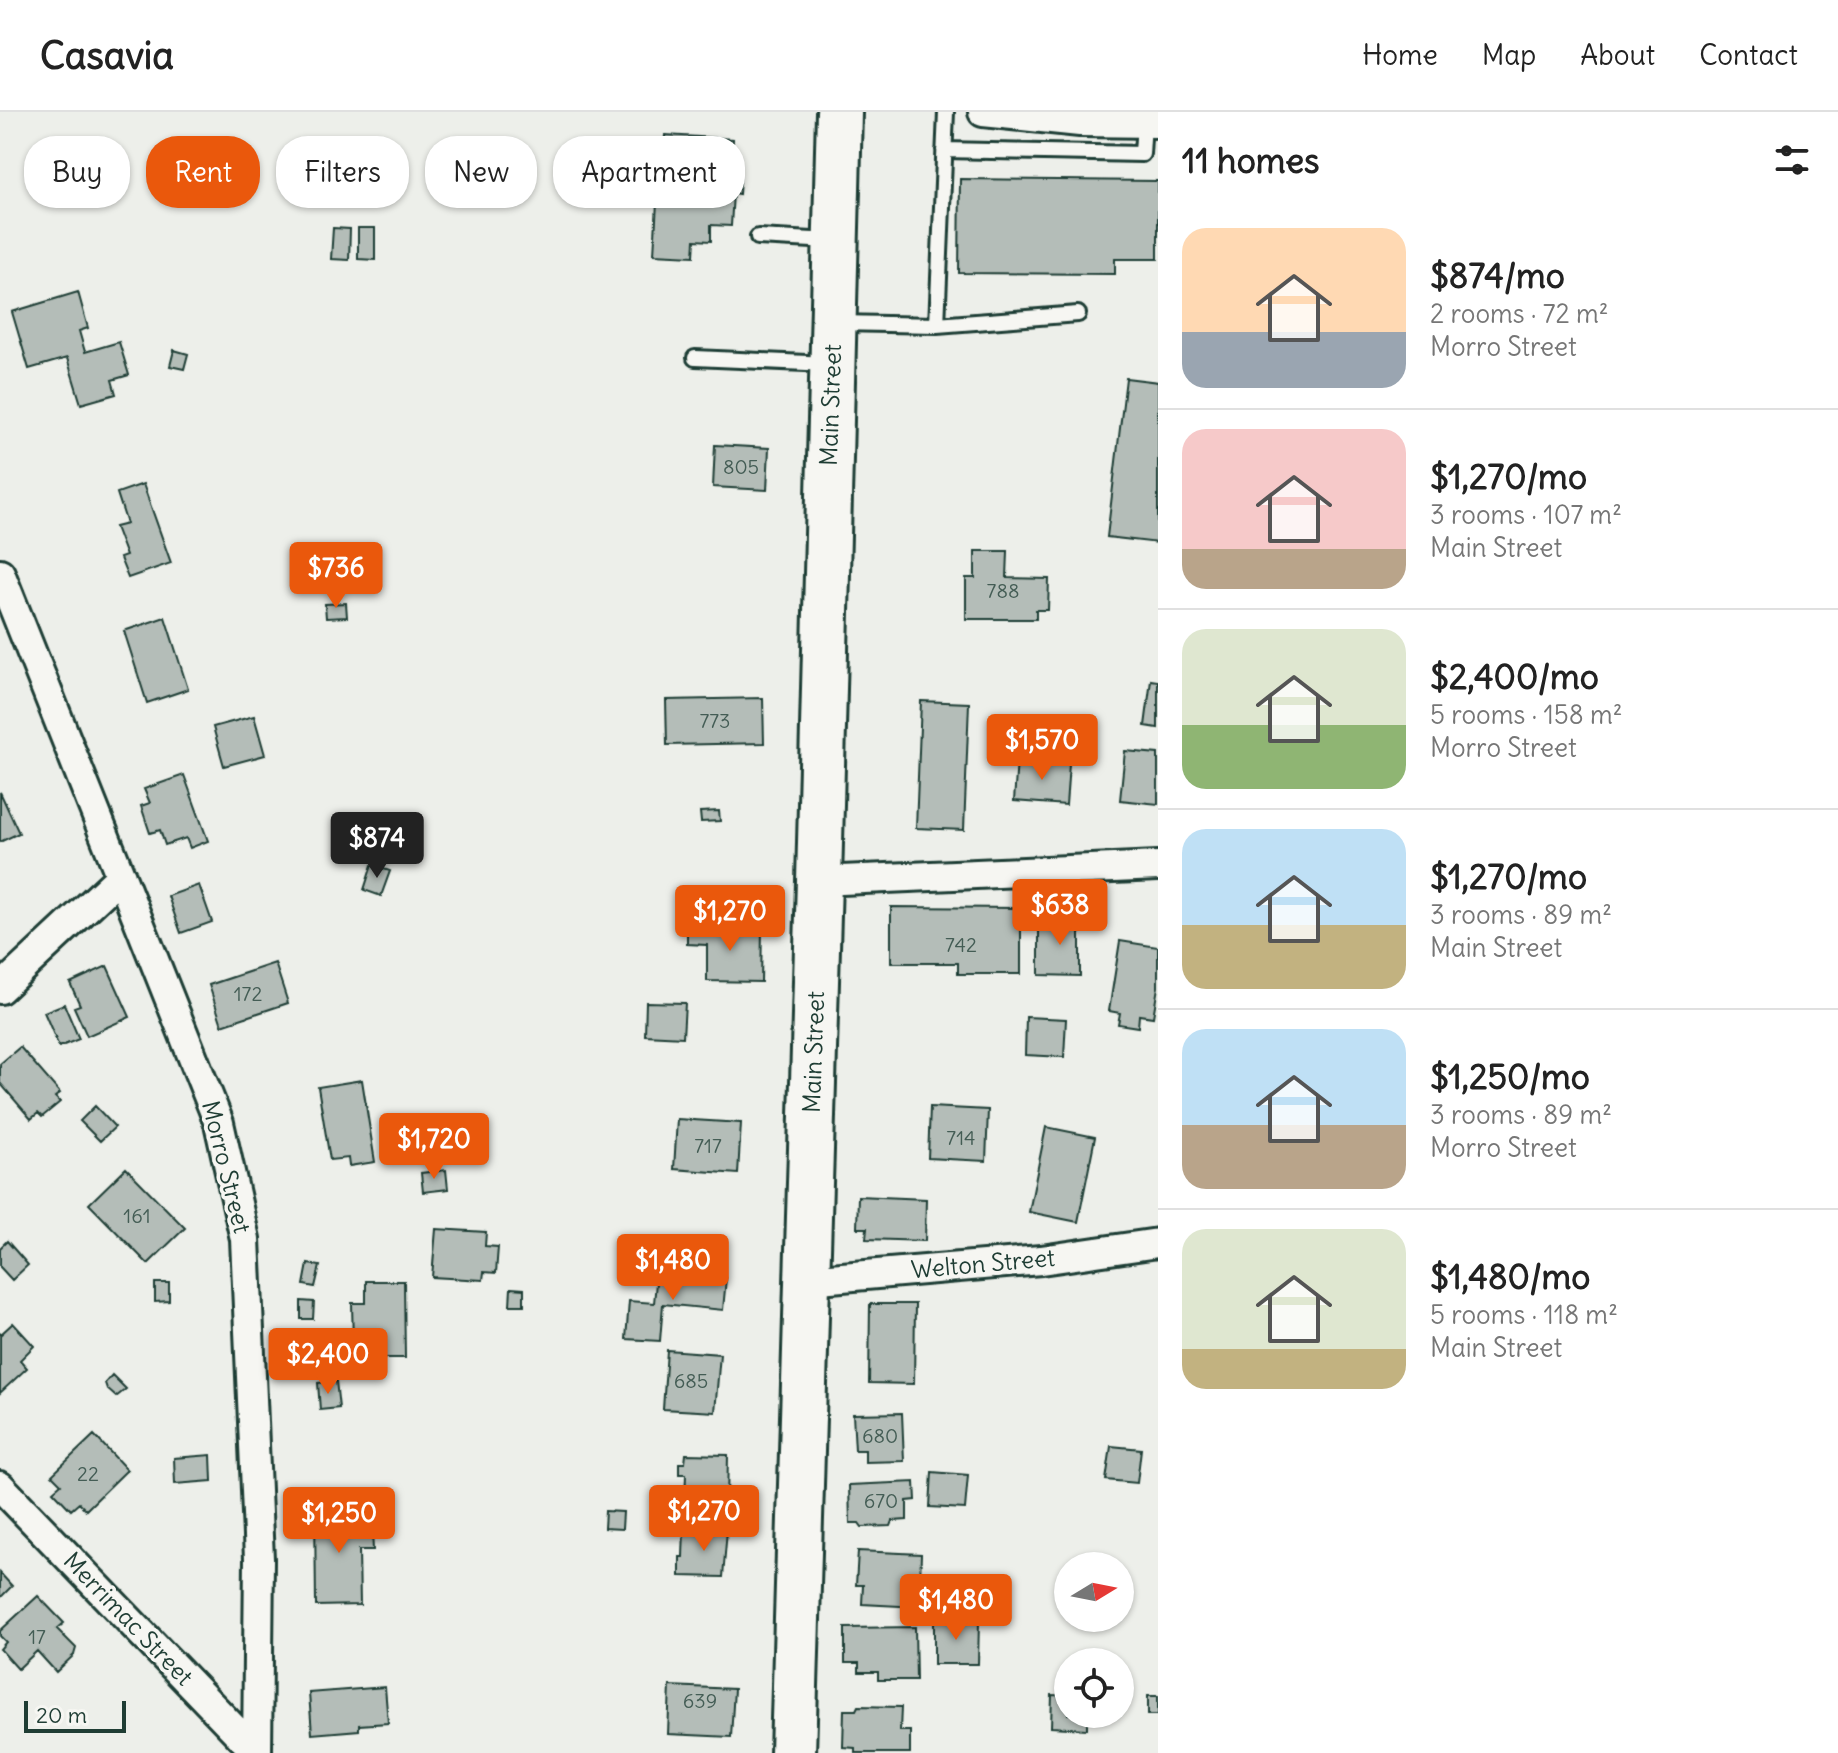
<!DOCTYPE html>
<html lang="en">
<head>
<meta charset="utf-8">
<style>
  :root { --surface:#fff; --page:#f2f2f2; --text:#222; --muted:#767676; --line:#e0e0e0; --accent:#ea580c }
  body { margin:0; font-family:Delius,sans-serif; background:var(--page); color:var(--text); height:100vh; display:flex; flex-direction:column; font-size:30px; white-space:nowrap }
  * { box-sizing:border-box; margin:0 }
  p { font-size:26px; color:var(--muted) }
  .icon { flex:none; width:44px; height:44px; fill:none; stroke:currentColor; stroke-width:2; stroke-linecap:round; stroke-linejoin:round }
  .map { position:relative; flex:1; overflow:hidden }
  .sheet { display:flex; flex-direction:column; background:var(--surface); width:680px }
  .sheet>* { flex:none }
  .hud { position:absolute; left:24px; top:24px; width:760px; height:72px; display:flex; gap:16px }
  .needle { width:52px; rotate:80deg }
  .tools { position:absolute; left:1054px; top:1440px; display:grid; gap:16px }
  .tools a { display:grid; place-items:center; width:80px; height:80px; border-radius:50%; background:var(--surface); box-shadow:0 2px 6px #0004; font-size:40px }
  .scale { position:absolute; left:24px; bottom:20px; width:102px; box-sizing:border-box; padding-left:8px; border:4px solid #1f3d34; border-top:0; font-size:22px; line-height:28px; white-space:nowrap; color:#1f3d34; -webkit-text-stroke:6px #f6f6f2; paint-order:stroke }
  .price { position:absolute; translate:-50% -68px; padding:0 18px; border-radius:8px; background:var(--accent); color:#fff; font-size:26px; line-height:52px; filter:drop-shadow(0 2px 4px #0008) }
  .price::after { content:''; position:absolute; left:50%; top:48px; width:24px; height:18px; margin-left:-12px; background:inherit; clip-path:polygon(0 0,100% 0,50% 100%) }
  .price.active { background:#222; color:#fff }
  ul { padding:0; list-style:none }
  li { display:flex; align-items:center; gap:24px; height:200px; padding:0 24px }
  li+li { border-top:2px solid var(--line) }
  li span { display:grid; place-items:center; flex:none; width:224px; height:160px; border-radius:24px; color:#555 }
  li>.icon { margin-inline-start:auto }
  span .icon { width:96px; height:96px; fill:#fffc; stroke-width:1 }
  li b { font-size:34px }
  h2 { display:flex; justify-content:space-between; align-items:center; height:96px; padding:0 24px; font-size:34px }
  .tag { padding:0 28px; border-radius:32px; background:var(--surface); box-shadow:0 2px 6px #0004; font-size:28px; line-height:72px }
  .tag.active { background:var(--accent); color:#fff }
  header { display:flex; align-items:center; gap:48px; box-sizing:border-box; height:112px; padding:0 40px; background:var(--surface); border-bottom:2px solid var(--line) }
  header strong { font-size:38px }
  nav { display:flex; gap:44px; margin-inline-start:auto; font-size:28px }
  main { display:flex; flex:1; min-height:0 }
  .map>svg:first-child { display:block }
  .building { fill:#b4bdb8; stroke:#1f3d34; stroke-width:2 }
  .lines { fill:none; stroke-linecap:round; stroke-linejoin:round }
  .lane-casing { stroke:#1f3d34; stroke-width:20 }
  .street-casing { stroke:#1f3d34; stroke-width:34 }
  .primary-casing { stroke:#1f3d34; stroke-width:50 }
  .lane { stroke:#f6f6f2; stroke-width:14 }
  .street { stroke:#f6f6f2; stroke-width:28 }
  .primary { stroke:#f6f6f2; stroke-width:44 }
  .labels { text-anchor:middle; stroke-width:7; stroke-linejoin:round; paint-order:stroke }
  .number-label { font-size:20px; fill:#445d55 }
  .street-label { font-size:24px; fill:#1f3d34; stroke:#f6f6f2 }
</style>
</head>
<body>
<header>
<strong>Casavia</strong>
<nav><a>Home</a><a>Map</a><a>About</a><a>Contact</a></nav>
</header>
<main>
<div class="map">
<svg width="1158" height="1641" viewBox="0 0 1158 1641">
  <rect width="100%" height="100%" fill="#edefea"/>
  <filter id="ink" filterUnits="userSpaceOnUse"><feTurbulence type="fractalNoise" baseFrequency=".0125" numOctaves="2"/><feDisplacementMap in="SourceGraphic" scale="16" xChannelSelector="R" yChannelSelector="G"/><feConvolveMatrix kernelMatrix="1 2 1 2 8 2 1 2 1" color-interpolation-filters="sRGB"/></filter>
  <g filter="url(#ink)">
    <path class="building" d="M665,23L733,27L731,67H740L739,82L733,81L731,114L711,113V129L695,128L694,144L654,142L658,73L650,72L651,59L659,60L660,37H664Z
      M960,67L1158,69V147H1115V162L959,161Z
      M333,116L350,117L349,148L331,147Z
      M358,116H375V148L358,147Z
      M78,180L88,216L79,219L85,240L119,230L129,263L112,268L116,282L81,292L67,246L29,257L12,200Z
      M174,238L188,242L184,257L170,254Z
      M1126,266L1158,270V431L1107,425Z
      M715,333L769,336L767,378L713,375Z
      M143,372L171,451L128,466L120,446L126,444L115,415L127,412L117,381Z
      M975,439H1008L1007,466L1049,467L1048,498H1036V507H966V466H975Z
      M346,491L347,505L326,506L325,492Z
      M165,505L188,577L147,591L124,519Z
      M1151,568L1158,569V616L1145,614Z
      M763,586L764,631L667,633L666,588Z
      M921,589L969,591L964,718L916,716Z
      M254,604L265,643L224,654L213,615Z
      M1125,639L1158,642V692L1120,688Z
      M1017,648L1069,652L1066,693L1014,689Z
      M184,663L208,729L190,736L186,726L165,733L160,718L150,721L141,694L150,691L144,677Z
      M0,680L19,721L0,730Z
      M719,699L720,709L701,710L700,700Z
      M372,753L390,759L381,784L364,778Z
      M199,773L212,810L181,821L168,784Z
      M891,795L1021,796V862H958V851H891Z
      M1051,800H1069V813H1080V864L1039,863V814H1051Z
      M687,815L762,817L761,870L707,869V833L687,832Z
      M1120,829L1158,835V875L1153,905L1139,903L1138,915L1118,912L1120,901L1109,899Z
      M275,851L288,891L222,913L209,873Z
      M107,854L130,905L87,924L74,895L80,893L70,871Z
      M646,890L685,891L683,925L645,923Z
      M64,892L79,927L59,935L44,900Z
      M1026,905L1066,907L1064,945L1025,943Z
      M20,935L60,981L55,985L60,990L42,1005L38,1001L31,1007L0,971V952Z
      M362,968L375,1050L349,1054L348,1046L330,1048L318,975Z
      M95,994L115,1015L100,1029L80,1009Z
      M930,995L988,998L986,1049L928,1046Z
      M677,1007L741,1011L738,1062L674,1057Z
      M1046,1015L1095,1025L1078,1110L1029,1100Z
      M126,1056L185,1116L148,1152L89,1092Z
      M446,1058L448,1077L423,1080L421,1061Z
      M858,1084L926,1087L925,1129L866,1127L867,1116H857Z
      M436,1117L486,1120L485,1134L498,1135L496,1161L484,1160L483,1168L432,1165Z
      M7,1129L28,1153L12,1168L0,1155V1136Z
      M308,1152L320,1154L315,1175L304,1173Z
      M657,1160L726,1166L723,1198L663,1192L660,1229L626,1227L629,1189L654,1191Z
      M366,1169H404L405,1246H366V1231H353L352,1191H366Z
      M155,1171H169V1189L155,1190Z
      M511,1176L524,1177V1193H510Z
      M301,1189L314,1190L313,1207H301Z
      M870,1192H915L914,1272L869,1271Z
      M13,1211L34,1234L20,1248L27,1256L0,1281V1220L1,1222Z
      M667,1238L720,1242L715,1300L663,1297Z
      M112,1263L126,1277L116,1285L107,1277L105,1271Z
      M336,1269L339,1296L320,1298L318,1271Z
      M902,1301L904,1349L865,1350V1338H855L853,1302Z
      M94,1323L127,1358L86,1398L79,1391L71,1398L53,1379L61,1372L52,1363Z
      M1111,1334L1141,1337L1137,1371L1106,1368Z
      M686,1342L728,1343L727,1390L685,1389L686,1362H679V1351H685Z
      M211,1343L212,1369L175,1372L174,1346Z
      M932,1360L968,1363L965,1397L930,1395Z
      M915,1370L916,1388L907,1389V1408L893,1409L891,1414L862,1415L859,1411H850L849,1373Z
      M358,1394L359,1420H372L373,1438H359L360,1493L316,1494L315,1395Z
      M605,1399L623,1400L622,1417L604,1416Z
      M684,1417L727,1418L723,1465L680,1464V1445H683Z
      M858,1439L921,1442L919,1495L862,1492L863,1473H856Z
      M0,1461L12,1474L0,1486Z
      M38,1484L64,1511L57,1517L76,1536L74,1543L56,1560L37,1539L18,1557L0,1537L6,1530L0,1524V1519Z
      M934,1508L979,1509L978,1552H934Z
      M915,1515L916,1568H878V1560H859V1551H845V1516Z
      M670,1574L734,1577L731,1625L668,1622Z
      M385,1575L388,1611L359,1613V1618L312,1622L309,1581Z
      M1052,1583L1068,1584V1602H1087V1617L1051,1615Z
      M1148,1584H1158V1603H1148Z
      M858,1594L901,1595L900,1619H910V1641H855V1636L843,1635L844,1598H856Z"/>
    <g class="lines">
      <defs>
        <path id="lane" d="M944,38L1142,42L1144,10
          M758,125L831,129
          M838,211L937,213L1078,202
          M937,213L946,0
          M695,246L828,252"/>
        <path id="street" d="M983,0L1080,10L1158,11
          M0,461L219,1011L245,1127L259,1447L257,1641
          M819,769L1158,754
          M0,877L121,764
          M807,1168L1041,1148L1158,1131
          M0,1374L257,1641"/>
        <path id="primary" d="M793,1641L819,769L839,0"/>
      </defs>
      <use href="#lane" class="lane-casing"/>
      <use href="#street" class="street-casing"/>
      <use href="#primary" class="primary-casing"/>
      <use href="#lane" class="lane"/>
      <use href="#street" class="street"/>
      <use href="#primary" class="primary"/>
    </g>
  </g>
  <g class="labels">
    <g class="number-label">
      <text x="741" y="362">805</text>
      <text x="1003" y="486">788</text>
      <text x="715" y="616">773</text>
      <text x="961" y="840">742</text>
      <text x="248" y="889">172</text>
      <text x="961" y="1033">714</text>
      <text x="708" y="1041">717</text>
      <text x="137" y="1111">161</text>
      <text x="691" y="1276">685</text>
      <text x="880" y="1331">680</text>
      <text x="88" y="1369">22</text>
      <text x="881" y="1396">670</text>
      <text x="37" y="1532">17</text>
      <text x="700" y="1596">639</text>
    </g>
    <g class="street-label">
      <text transform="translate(831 293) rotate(-88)" y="8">Main Street</text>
      <text transform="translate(814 940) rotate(-88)" y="8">Main Street</text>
      <text transform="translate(226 1055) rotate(76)" y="8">Morro Street</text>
      <text transform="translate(983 1152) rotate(-5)" y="8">Welton Street</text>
      <text transform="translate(128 1507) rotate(46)" y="8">Merrimac Street</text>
    </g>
  </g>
</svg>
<div class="tools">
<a><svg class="needle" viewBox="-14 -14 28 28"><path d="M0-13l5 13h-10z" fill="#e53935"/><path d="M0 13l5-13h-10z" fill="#767676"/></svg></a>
<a><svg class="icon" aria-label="locate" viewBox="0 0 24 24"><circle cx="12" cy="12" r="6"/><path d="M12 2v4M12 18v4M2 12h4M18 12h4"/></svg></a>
</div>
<div class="scale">20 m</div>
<b class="price" style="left:336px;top:498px">$736</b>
<b class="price" style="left:1042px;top:670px">$1,570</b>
<b class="price active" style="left:377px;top:768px">$874</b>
<b class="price" style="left:1060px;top:835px">$638</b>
<b class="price" style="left:730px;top:841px">$1,270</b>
<b class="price" style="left:434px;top:1069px">$1,720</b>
<b class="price" style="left:673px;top:1190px">$1,480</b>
<b class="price" style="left:328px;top:1284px">$2,400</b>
<b class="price" style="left:704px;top:1441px">$1,270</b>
<b class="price" style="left:339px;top:1443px">$1,250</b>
<b class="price" style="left:956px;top:1530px">$1,480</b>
<div class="hud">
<a class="tag">Buy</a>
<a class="tag active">Rent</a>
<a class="tag">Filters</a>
<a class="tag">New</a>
<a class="tag">Apartment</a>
</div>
</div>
<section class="sheet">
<h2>11 homes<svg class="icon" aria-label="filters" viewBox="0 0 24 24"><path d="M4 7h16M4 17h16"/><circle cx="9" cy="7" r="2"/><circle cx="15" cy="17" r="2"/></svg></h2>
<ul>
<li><span style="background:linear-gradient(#ffd9b3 65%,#9aa5b1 0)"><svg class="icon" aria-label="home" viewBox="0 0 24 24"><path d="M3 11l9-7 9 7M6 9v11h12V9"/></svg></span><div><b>$874/mo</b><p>2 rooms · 72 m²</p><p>Morro Street</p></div></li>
<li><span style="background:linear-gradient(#f6c9c9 75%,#b9a48a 0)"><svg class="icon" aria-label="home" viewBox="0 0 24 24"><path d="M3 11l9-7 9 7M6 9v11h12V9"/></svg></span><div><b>$1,270/mo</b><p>3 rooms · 107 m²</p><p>Main Street</p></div></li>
<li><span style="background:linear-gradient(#dfe7d0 60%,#8fb573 0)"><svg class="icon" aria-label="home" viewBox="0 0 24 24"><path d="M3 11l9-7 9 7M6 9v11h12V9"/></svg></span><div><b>$2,400/mo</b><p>5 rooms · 158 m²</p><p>Morro Street</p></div></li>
<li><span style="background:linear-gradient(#bfe0f5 60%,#c2b280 0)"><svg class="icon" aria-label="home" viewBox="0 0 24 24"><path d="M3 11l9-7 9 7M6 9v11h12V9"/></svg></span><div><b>$1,270/mo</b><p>3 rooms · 89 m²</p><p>Main Street</p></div></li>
<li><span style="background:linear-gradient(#bfe0f5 60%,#b9a48a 0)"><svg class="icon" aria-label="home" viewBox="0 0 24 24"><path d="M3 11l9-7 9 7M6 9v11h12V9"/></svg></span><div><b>$1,250/mo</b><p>3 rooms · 89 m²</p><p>Morro Street</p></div></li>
<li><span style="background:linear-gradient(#dfe7d0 75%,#c2b280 0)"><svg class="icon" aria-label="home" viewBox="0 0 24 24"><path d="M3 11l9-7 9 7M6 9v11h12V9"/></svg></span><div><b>$1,480/mo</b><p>5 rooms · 118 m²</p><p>Main Street</p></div></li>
</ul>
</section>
</main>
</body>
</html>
